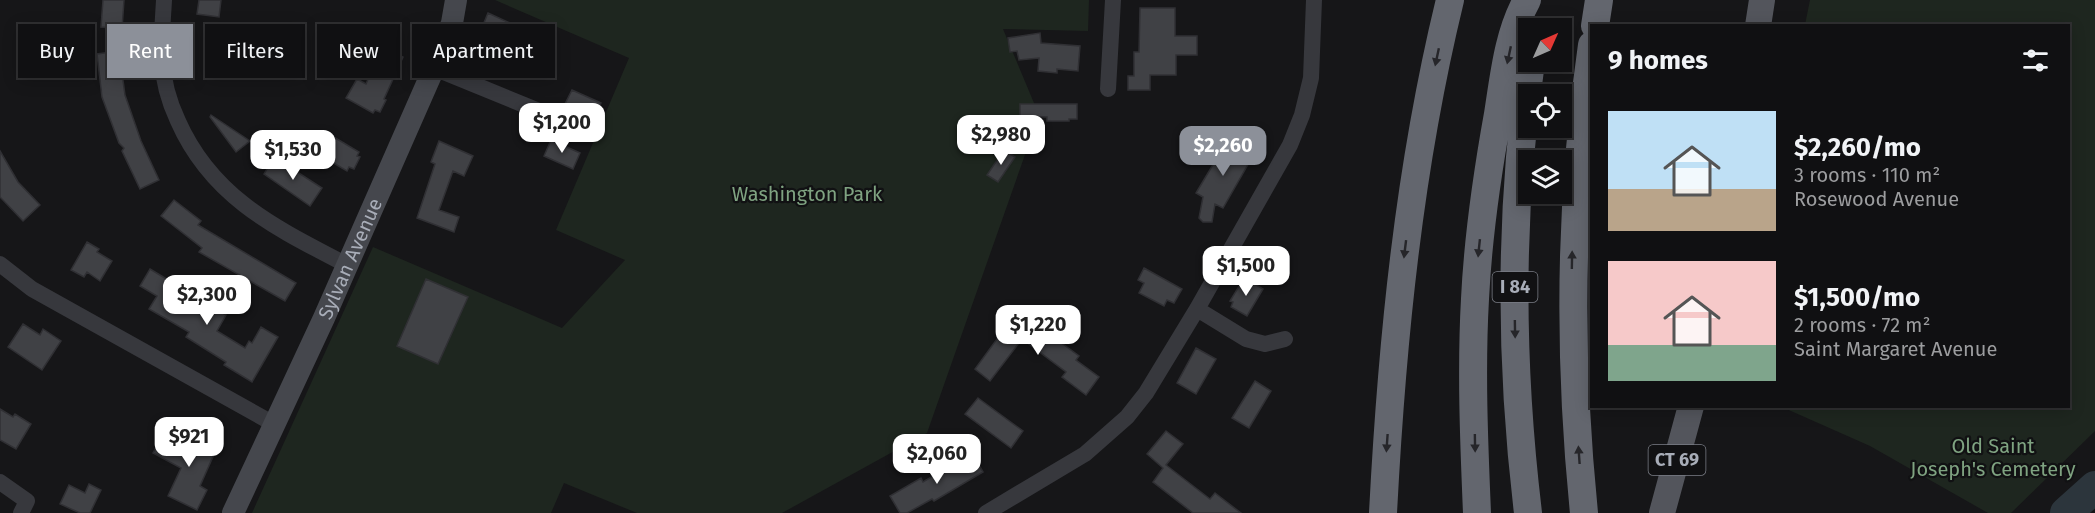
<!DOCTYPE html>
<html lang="en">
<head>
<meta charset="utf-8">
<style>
  :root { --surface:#101012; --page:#19191b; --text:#f1f3f6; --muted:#9c9d9f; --line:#303032; --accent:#8c9099 }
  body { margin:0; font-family:"Fira Sans",sans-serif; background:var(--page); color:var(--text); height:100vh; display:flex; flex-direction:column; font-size:22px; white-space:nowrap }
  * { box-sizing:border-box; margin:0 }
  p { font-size:20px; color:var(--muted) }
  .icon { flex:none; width:33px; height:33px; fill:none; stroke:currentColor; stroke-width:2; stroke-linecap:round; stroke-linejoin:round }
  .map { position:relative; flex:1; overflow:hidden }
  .panel { position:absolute; left:1590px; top:24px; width:480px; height:384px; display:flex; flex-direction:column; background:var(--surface); border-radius:0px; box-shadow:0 3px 15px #0003,0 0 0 2px var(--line) }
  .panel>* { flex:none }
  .guide { position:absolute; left:18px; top:24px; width:570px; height:54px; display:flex; gap:12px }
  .needle { width:39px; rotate:45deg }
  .controls { position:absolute; left:1518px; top:18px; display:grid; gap:12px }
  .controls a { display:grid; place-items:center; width:54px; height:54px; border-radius:0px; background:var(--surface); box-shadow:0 3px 15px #0003,0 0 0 2px var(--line); font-size:30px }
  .price { position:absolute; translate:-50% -51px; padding:0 14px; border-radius:12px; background:#fff; color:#222; font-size:20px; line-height:39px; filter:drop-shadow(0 2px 3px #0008) }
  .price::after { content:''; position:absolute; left:50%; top:36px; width:18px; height:14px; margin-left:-9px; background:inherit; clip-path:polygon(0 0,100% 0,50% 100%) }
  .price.active { background:var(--accent); color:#fff }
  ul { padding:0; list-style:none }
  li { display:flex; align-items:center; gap:18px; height:150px; padding:0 18px }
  li span { display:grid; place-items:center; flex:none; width:168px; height:120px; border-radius:0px; color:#555 }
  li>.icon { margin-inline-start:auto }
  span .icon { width:72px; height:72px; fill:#fffc; stroke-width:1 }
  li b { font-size:26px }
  h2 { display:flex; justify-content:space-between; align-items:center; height:72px; padding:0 18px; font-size:26px }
  .tag { padding:0 21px; border-radius:0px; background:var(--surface); box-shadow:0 3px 15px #0003,0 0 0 2px var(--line); font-size:21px; line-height:54px }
  .tag.active { background:var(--accent); color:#fff }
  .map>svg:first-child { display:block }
  .green { fill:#1e261f }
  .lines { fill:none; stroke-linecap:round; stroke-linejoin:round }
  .river { stroke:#2c353c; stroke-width:32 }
  .building { fill:#404145; stroke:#303034; stroke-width:1.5 }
  .street { stroke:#37383d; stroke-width:16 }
  .secondary { stroke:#45474d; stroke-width:22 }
  .primary { stroke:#53555c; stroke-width:26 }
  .highway { stroke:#63666e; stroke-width:28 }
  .oneway { fill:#26262a }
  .labels { text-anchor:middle; stroke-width:4.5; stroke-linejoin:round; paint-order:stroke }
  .shield { fill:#111113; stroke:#7b7e86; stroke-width:1.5 }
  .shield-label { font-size:18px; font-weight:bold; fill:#a8adb8 }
  .park-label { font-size:20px; fill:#7fa381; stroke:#111113 }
  .street-label { font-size:20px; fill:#a8adb8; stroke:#111113 }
</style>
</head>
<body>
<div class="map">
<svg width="2095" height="513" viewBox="0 0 2095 513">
  <rect width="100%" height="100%" fill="#161618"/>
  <path class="green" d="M495,0H1089L1088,31L1003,29L1039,115L927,433L782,513H637L564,483L551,513H252L373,247L562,328L625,260L556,230L629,58Z
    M1810,0H2095V431L2011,513H1988L1870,446L1782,407L2068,406V26L1805,25Z"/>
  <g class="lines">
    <path class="river" d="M2066,513L2095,487"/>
  </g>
  <path class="building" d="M103,0H124L122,29L101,27Z
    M199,0H221L219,17L197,14Z
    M1140,8H1175V36H1197V55H1176V75H1150V90H1128V76H1134V52H1139Z
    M488,13L510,23L504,38L499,36L498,38L481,30Z
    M1040,33L1041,43L1080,46L1078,71L1057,69V73L1038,71L1039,58L1019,60L1017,51L1010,52L1008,38Z
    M382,47L403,57L384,99L386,100L380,112L375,110L373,113L346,98L357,79L366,84Z
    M119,51L125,95L141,141L159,180L140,189L122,151L124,148L119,143L102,97L97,54Z
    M572,90L601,103L595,118L565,104Z
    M1020,104H1077V119H1069V121H1047V117L1020,116Z
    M211,115L250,141L236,152L210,117Z
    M332,136L359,152L357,156L360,157L354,169L349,167L347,171L318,154L326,141L328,143Z
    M1225,137L1254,154L1223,208L1215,204L1212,222H1203L1199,218L1203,197L1196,193L1217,158L1214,156Z
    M551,140L580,153L573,169L544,156Z
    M439,141L473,156L464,176L453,171L439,210L459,217L454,232L417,218L435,164L431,162Z
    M1004,150L1015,157L998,182L987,175Z
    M0,151L18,182L40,205L23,221L0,197Z
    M274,157L322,188L310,206L264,174Z
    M174,200L201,221L198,225L296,283L285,301L199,252L202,248L161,216Z
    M87,242L99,249L97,252L112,261L100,281L87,272L84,277L71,270Z
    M1144,268L1182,289L1174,303L1167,300L1164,306L1139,293L1144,283L1138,280Z
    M150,269L226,315L217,331L245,348L249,341L252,343L261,327L278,337L252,382L224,365L226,362L186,337L189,332L149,309L157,296L140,286Z
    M1244,278L1263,289L1247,316L1231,307L1233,302L1230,301Z
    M426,279L468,297L438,364L397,346Z
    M1033,322L1079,356L1076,360L1099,377L1086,395L1062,377L1066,372L1022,339L990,381L975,369L1008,324L1023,335Z
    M23,324L40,335L43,329L61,341L42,370L8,347Z
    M1196,348L1216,359L1196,394L1177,383Z
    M1255,381L1271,391L1249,428L1232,418Z
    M978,398L1023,431L1011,448L965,414Z
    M0,409L13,417L15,414L31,424L16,449L0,440Z
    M1166,431L1183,444L1166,465L1210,499L1215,493L1241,513H1193L1153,482L1163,468L1147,454Z
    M198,433L219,443L200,486L207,490L197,510L168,496L181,468L153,453L160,440L184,452L190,438L194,440Z
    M972,453L983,472L934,501L932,499L907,513H900L890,496L921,478L923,482Z
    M89,484L101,490L90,513H80L60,504L69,485L85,493Z"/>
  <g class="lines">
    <path class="street" d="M164,0C163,19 161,40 162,59C163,80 169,102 178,121C212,198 276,228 347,265
      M434,68L578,127
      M1108,89L1113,0
      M0,264L32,289L274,424
      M1197,309L1246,339L1265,344L1285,339
      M0,482L27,501L21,513
      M986,513L1085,454L1127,417L1146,393L1197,309L1290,145L1302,115L1311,78L1314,0"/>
    <path class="secondary" id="s1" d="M233,513L324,318L434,68L452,23L456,0"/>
    <path class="primary" d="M1758,26L1762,0
      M1662,513L1691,406"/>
    <path class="highway" d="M1595,26L1599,0
      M1383,513C1392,340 1409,168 1450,0
      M1477,513C1474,442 1471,370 1475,299C1478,237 1487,175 1498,114C1504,76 1508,34 1527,0
      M1528,513C1510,363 1509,211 1531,62
      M1584,513C1568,355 1569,202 1592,45"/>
  </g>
  <defs><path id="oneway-solid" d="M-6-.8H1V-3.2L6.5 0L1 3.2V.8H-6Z" transform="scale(1.5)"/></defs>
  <g class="oneway">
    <use href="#oneway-solid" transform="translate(1509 55) rotate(102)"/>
    <use href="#oneway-solid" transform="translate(1437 57) rotate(102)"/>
    <use href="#oneway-solid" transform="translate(1479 248) rotate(96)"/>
    <use href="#oneway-solid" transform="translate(1405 249) rotate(97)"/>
    <use href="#oneway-solid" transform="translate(1572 260) rotate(-89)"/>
    <use href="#oneway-solid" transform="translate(1515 329) rotate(89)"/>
    <use href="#oneway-solid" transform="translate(1387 443) rotate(94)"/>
    <use href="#oneway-solid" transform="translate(1475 443) rotate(89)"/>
    <use href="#oneway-solid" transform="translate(1579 455) rotate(-94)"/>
  </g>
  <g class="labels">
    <g class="shield">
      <rect x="1492.5" y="272" width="45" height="30" rx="4.5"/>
      <rect x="1648.5" y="445" width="57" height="30" rx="4.5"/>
    </g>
    <g class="shield-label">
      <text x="1515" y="293">I 84</text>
      <text x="1677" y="466">CT 69</text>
    </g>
    <g class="park-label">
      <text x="807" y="201">Washington Park</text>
      <text x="1993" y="453">Old Saint<tspan x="1993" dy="23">Joseph's Cemetery</tspan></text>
    </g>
    <g class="street-label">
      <text dy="7" stroke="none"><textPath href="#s1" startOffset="280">Sylvan Avenue</textPath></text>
    </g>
  </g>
</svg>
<div class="controls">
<a><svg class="needle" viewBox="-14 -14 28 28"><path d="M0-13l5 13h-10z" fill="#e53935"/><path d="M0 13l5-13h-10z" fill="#9c9d9f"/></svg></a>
<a><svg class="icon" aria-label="locate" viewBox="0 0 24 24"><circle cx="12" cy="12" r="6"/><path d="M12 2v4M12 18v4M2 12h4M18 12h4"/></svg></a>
<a><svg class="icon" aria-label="layers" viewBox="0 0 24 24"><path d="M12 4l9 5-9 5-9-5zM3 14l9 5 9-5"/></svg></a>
</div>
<b class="price" style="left:562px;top:154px">$1,200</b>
<b class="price" style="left:1001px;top:166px">$2,980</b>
<b class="price active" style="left:1223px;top:177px">$2,260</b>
<b class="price" style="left:293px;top:181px">$1,530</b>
<b class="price" style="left:1246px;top:297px">$1,500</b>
<b class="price" style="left:207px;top:326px">$2,300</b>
<b class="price" style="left:1038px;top:356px">$1,220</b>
<b class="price" style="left:189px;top:468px">$921</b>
<b class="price" style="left:937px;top:485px">$2,060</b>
<div class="guide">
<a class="tag">Buy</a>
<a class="tag active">Rent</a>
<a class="tag">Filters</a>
<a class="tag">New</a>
<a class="tag">Apartment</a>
</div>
<section class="panel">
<h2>9 homes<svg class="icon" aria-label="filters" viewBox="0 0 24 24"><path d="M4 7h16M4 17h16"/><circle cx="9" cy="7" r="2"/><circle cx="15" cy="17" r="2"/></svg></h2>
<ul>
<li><span style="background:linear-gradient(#bfe0f5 65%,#b9a48a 0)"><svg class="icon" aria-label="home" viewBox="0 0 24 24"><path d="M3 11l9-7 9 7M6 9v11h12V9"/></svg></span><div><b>$2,260/mo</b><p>3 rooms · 110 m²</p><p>Rosewood Avenue</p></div></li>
<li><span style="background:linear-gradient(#f6c9c9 70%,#7fa58c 0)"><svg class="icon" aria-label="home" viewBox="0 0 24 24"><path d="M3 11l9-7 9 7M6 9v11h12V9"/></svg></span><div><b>$1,500/mo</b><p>2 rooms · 72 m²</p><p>Saint Margaret Avenue</p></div></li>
</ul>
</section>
</div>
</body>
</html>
